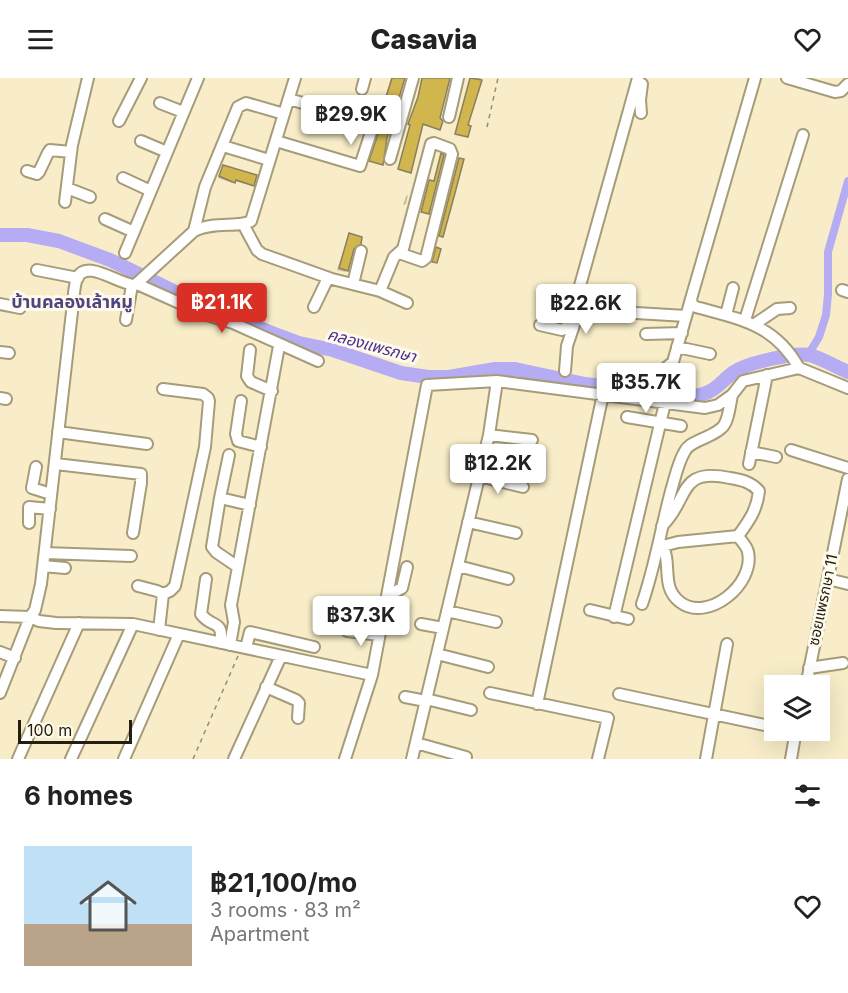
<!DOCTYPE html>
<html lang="en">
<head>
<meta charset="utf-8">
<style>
  :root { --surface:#fff; --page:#f2f2f2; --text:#222; --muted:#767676; --line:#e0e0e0; --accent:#d93025 }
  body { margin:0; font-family:Inter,"Noto Sans Thai",sans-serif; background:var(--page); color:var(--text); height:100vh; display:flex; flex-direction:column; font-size:22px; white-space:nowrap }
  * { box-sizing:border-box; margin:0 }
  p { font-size:20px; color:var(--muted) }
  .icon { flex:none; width:33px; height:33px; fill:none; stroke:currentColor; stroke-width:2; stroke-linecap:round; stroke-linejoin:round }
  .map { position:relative; height:681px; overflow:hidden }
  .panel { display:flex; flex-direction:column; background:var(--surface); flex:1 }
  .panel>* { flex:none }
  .tools { position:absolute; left:764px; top:597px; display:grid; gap:12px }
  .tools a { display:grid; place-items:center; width:66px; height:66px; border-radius:0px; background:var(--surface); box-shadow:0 6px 24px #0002; font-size:30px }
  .scale { position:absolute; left:18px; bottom:15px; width:114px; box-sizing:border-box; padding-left:6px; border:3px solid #221e10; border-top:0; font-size:16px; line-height:21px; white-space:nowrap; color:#221e10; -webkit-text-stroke:4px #fffbec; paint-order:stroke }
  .price { position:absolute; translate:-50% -51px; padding:0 14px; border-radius:6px; background:#fff; color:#222; font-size:20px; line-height:39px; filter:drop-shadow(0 2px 3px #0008) }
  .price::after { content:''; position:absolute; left:50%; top:36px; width:18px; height:14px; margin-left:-9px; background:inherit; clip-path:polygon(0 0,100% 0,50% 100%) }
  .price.selected { background:var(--accent); color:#fff }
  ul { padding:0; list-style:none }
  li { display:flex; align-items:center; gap:18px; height:150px; padding:0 24px }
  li+li { border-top:2px solid var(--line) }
  li span { display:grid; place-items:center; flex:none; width:168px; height:120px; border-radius:0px; color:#555 }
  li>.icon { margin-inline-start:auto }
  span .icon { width:72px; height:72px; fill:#fffc; stroke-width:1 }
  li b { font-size:26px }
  h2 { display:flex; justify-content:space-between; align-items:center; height:72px; padding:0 24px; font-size:26px }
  header { display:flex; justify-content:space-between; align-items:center; height:78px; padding:0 24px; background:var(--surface); font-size:27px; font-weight:800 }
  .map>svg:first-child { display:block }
  .shadow { fill:#0003 }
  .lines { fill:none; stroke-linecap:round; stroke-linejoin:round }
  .canal { stroke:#b6acf3; stroke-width:8 }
  .river { stroke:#b6acf3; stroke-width:14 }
  .building { fill:#d1b54d; stroke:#8a805f; stroke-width:1.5 }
  .minor-casing { stroke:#a69c7a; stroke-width:14 }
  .path { stroke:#978f75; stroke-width:1.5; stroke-dasharray:4.5 4.5; stroke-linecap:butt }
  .minor { stroke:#fff; stroke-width:10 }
  .labels { text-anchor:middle; stroke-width:6; stroke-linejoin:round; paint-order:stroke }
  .street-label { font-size:15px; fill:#221e10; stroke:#fffbec }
  .water-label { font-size:16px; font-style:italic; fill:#492d91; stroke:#fffbec }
  .quarter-label { font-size:18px; font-weight:bold; fill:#4f4381; stroke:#fffbec }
</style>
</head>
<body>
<header><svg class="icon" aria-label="menu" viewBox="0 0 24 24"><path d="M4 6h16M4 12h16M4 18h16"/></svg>Casavia<svg class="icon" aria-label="heart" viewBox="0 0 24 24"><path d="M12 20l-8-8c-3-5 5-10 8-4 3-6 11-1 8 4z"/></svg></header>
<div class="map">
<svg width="848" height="681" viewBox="0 0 848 681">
  <rect width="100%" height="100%" fill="#f8edc8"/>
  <path class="shadow" d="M391,0H403L378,56L380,37Z
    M422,0H449L442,24L439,51L422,47L408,95L398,92L410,48L407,47L417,22Z
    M470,0H481L466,48L465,59L455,57Z
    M223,88L256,98L253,108L234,103L232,105L218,100Z
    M408,117L406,126L403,127L406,118Z
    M349,157L347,192L345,194L337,192Z"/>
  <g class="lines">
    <path class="canal" d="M808,277L819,259L826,237L828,216V174L848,103"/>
    <path class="river" d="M0,157H27L59,163L110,182L196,224L272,255L299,265L333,272L401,295L428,299H449L495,291H515L585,306L695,318C715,315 719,305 734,294C747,285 794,274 810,277C823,281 836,289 848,294"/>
  </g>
  <path class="building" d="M392,0H405L387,60L383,87L369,83L379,53L381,35Z
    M422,0H450L440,40L443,43L440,52L423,46L411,95L398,91L410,47L408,46L418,19Z
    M470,0L482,2L468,47L471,48L468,59L455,56Z
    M441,75L444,77L429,136L421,134L429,102L434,103Z
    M459,80L464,81L455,115L443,159L439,158Z
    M223,87L257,97L254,108L236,102L235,105L219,98Z
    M349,155L362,159L361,166L354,171L348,193L339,190Z
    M436,169L441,171L437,185L432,184Z"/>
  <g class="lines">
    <defs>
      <path id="minor" d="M755,0L691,221L692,226L696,229C739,241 775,246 799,290
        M787,0L835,14L841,13L848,6
        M362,11L365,0
        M160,25L183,34
        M641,35L640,22L642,6
        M449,39L458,0
        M119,43L141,0
        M141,63L167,74
        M276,63L360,88L372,51L371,46L367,44L289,21
        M223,68L269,82
        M390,81L413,0
        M27,93L37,96L39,94L48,75L50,72L71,74
        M123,100L151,113
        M67,110L90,119
        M65,124L72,67L88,0
        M105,141L134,154
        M243,146L257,172L262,176L332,201L380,213L394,179L403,171L431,66L434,65L450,71L452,76L426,180L422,183L399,175
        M194,153L205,109L238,29L246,25L284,36
        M125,175L198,0
        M37,192L78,200
        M137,206L204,236L233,245L318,283
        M353,206L361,173
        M842,212L848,214
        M380,213L407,225
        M0,226L20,230
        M314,229L328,200
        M636,235L686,238
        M726,237L733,210
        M126,242L132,207
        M745,242L803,57
        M755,246L777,231L790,230
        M540,247L562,252L569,247L638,0
        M646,256L682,255
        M677,269L710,276
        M250,272L247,298L251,304L272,313
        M0,274L9,275
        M565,293L567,268L576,241
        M645,298L661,294L673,284L691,221
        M0,320L6,321
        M241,323L236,356L238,363L261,369
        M627,339L681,348
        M58,354L147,366
        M489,357L532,362
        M791,372L848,390
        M751,374L776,379
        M229,377L220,420L250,427
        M56,386L141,396V405L133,455
        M749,386L767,297
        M36,389L32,410L51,416
        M479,398L523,409
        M220,420L212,469L216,474L238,489
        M468,444L516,455
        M29,445V429L50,431
        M662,448C690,421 677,389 730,400C742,402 751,404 759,413C757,432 749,443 738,458L678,464L663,468
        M660,464C674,483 659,508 680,524C707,545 755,507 748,474C747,468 741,463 738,458
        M45,475L131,478
        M43,488L65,490
        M458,488L508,501
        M206,501L201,536C212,551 223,540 221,565
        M828,501L848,506
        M138,508L157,513L163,516L159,552
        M163,516L170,513L175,508L205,369L209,323L208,320L203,316L163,311
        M387,518L402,510L407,489
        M642,526C655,489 661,450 671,413C675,400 678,384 685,373C688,367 694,365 700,362C729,349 726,348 732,317
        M590,532L628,541
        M447,533L496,544
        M0,538L30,539L39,543L56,545L133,546L372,597
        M614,539L665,325
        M421,546L443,550
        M347,553L379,557
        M230,567L234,544L231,527L279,268
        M246,570L250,554L314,569
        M0,574L15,580
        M437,576L488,589
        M809,590L843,585
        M806,608L848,401
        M266,609L296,622L299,625L298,640
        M0,615L30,539L35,532L41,506L73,225C74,217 74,208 77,200C87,180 119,207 135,207L194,153C213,143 240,150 251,143L295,0
        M490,615L608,640L598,681
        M619,616L774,649
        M405,619L426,623
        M426,621L471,632
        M537,626L603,316
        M416,665L466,679
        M18,681L79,545
        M71,681L133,546
        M124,681L179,556
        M234,681L281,578
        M345,681L372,597L427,307L497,303L705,330L718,327L732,317L743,303L799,290L848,310
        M412,681L489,357L497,303
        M706,681L727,566
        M791,681L796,652"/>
    </defs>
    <use href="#minor" class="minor-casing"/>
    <path class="path" d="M487,49L498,0
      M193,681L238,578"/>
    <use href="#minor" class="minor"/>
  </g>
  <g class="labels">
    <g class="street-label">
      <text transform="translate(823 522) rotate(-78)" y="5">ซอยแพรกษา 11</text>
    </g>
    <g class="water-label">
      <text transform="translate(372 267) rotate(15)" y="6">คลองแพรกษา</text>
    </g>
    <g class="quarter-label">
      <text x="72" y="230">บ้านคลองเล้าหมู</text>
    </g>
  </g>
</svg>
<div class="tools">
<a><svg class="icon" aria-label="layers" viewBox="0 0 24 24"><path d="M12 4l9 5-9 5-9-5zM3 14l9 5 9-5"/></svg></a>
</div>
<div class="scale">100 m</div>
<b class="price" style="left:351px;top:68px">฿29.9K</b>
<b class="price selected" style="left:222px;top:256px">฿21.1K</b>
<b class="price" style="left:586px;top:257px">฿22.6K</b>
<b class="price" style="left:646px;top:336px">฿35.7K</b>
<b class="price" style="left:498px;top:417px">฿12.2K</b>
<b class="price" style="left:361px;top:569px">฿37.3K</b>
</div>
<section class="panel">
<h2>6 homes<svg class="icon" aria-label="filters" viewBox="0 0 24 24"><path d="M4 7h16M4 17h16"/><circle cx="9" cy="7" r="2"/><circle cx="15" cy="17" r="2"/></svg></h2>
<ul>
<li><span style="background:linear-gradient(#bfe0f5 65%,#b9a48a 0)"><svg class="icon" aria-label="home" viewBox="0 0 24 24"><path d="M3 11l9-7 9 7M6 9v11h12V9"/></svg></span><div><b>฿21,100/mo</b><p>3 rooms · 83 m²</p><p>Apartment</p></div><svg class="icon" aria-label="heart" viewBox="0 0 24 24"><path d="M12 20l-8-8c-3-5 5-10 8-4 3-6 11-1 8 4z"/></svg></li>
</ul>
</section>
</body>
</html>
